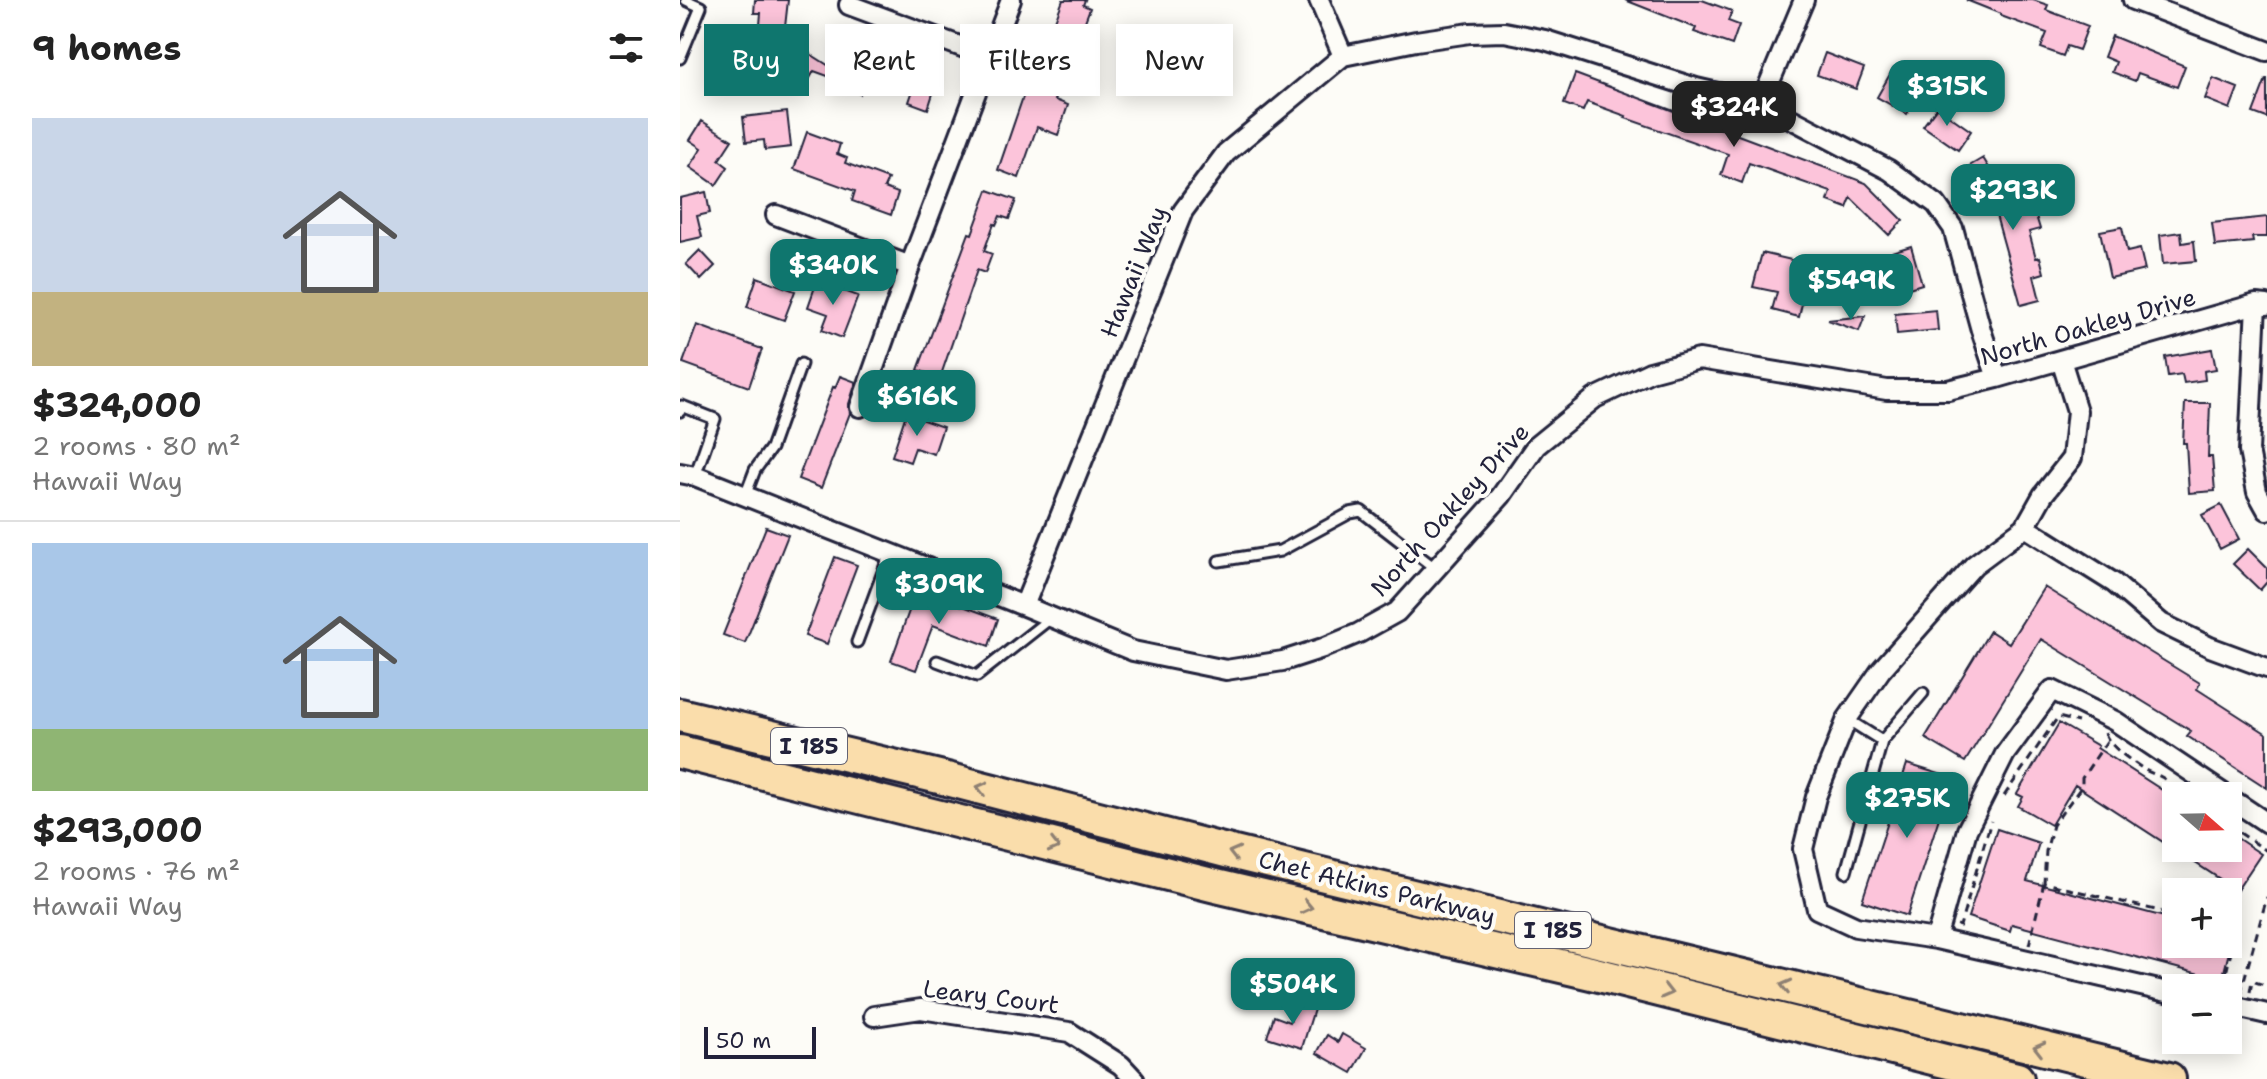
<!DOCTYPE html>
<html lang="en">
<head>
<meta charset="utf-8">
<style>
  :root { --surface:#fff; --page:#f2f2f2; --text:#222; --muted:#767676; --line:#e0e0e0; --accent:#0f766e }
  body { margin:0; font-family:"Shantell Sans",sans-serif; background:var(--page); color:var(--text); height:100vh; display:flex; flex-direction:column; font-size:30px; white-space:nowrap }
  * { box-sizing:border-box; margin:0 }
  p { font-size:26px; color:var(--muted) }
  .icon { flex:none; width:44px; height:44px; fill:none; stroke:currentColor; stroke-width:2; stroke-linecap:round; stroke-linejoin:round }
  .map { position:relative; flex:1; overflow:hidden }
  .panel { display:flex; flex-direction:column; background:var(--surface); width:680px }
  .panel>* { flex:none }
  .hud { position:absolute; left:24px; top:24px; width:760px; height:72px; display:flex; gap:16px }
  .needle { width:52px; rotate:110deg }
  .controls { position:absolute; left:1482px; top:782px; display:grid; gap:16px }
  .controls a { display:grid; place-items:center; width:80px; height:80px; border-radius:0px; background:var(--surface); box-shadow:0 4px 20px #0003; font-size:40px }
  .scale { position:absolute; left:24px; bottom:20px; width:112px; box-sizing:border-box; padding-left:8px; border:4px solid #22223b; border-top:0; font-size:22px; line-height:28px; white-space:nowrap; color:#22223b; -webkit-text-stroke:6px #fdfcf7; paint-order:stroke }
  .price { position:absolute; translate:-50% -68px; padding:0 18px; border-radius:16px; background:var(--accent); color:#fff; font-size:26px; line-height:52px; filter:drop-shadow(0 2px 4px #0008) }
  .price::after { content:''; position:absolute; left:50%; top:48px; width:24px; height:18px; margin-left:-12px; background:inherit; clip-path:polygon(0 0,100% 0,50% 100%) }
  .price.current { background:#222; color:#fff }
  ul { padding:0; list-style:none }
  li { display:grid; align-content:center; gap:16px; height:424px; padding:0 32px }
  li+li { border-top:2px solid var(--line) }
  li span { display:grid; place-items:center; height:248px; border-radius:0px; color:#555 }
  li>.icon { margin-inline-start:auto }
  span .icon { width:144px; height:144px; fill:#fffc; stroke-width:1 }
  li b { font-size:34px }
  h2 { display:flex; justify-content:space-between; align-items:center; height:96px; padding:0 32px; font-size:34px }
  .pill { padding:0 28px; border-radius:0px; background:var(--surface); box-shadow:0 4px 20px #0003; font-size:28px; line-height:72px }
  .pill.current { background:var(--accent); color:#fff }
  main { display:flex; flex:1; min-height:0 }
  .map>svg:first-child { display:block }
  .building { fill:#fcc4da; stroke:#22223b; stroke-width:2 }
  .lines { fill:none; stroke-linecap:round; stroke-linejoin:round }
  .lane-casing { stroke:#22223b; stroke-width:15 }
  .street-casing { stroke:#22223b; stroke-width:24 }
  .highway-casing { stroke:#22223b; stroke-width:38 }
  .path { stroke:#22223b; stroke-width:3; stroke-dasharray:8 6; stroke-linecap:butt }
  .lane { stroke:#fdfcf7; stroke-width:9 }
  .street { stroke:#fdfcf7; stroke-width:18 }
  .highway { stroke:#faddab; stroke-width:32 }
  .oneway { stroke:#8e8073 }
  .labels { text-anchor:middle; stroke-width:8; stroke-linejoin:round; paint-order:stroke }
  .shield { fill:#fdfcf7; stroke:#646373; stroke-width:2 }
  .shield-label { font-size:22px; font-weight:bold; fill:#22223b }
  .street-label { font-size:24px; fill:#22223b; stroke:#fdfcf7 }
</style>
</head>
<body>
<main>
<section class="panel">
<h2>9 homes<svg class="icon" aria-label="filters" viewBox="0 0 24 24"><path d="M4 7h16M4 17h16"/><circle cx="9" cy="7" r="2"/><circle cx="15" cy="17" r="2"/></svg></h2>
<ul>
<li><span style="background:linear-gradient(#c9d6e8 70%,#c2b280 0)"><svg class="icon" aria-label="home" viewBox="0 0 24 24"><path d="M3 11l9-7 9 7M6 9v11h12V9"/></svg></span><div><b>$324,000</b><p>2 rooms · 80 m²</p><p>Hawaii Way</p></div></li>
<li><span style="background:linear-gradient(#a9c7e8 75%,#8fb573 0)"><svg class="icon" aria-label="home" viewBox="0 0 24 24"><path d="M3 11l9-7 9 7M6 9v11h12V9"/></svg></span><div><b>$293,000</b><p>2 rooms · 76 m²</p><p>Hawaii Way</p></div></li>
</ul>
</section>
<div class="map">
<svg width="1587" height="1079" viewBox="0 0 1587 1079">
  <rect width="100%" height="100%" fill="#fdfcf7"/>
  <filter id="ink" filterUnits="userSpaceOnUse"><feTurbulence type="fractalNoise" baseFrequency=".0125" numOctaves="2"/><feDisplacementMap in="SourceGraphic" scale="16" xChannelSelector="R" yChannelSelector="G"/><feConvolveMatrix kernelMatrix="1 2 1 2 8 2 1 2 1" color-interpolation-filters="sRGB"/></filter>
  <g filter="url(#ink)">
    <path class="building" d="M75,0H108L105,27L80,25L81,13H74Z
      M383,0H405L403,5L410,8L400,35L417,42L401,84L383,77L375,100L388,105L378,135L357,127L339,178L318,170L368,24L373,26Z
      M945,0H1022L1052,11L1048,21L1059,25L1052,45L1014,32L1016,28Z
      M1286,0H1353L1368,5L1366,10L1408,26L1399,50L1387,46L1383,56L1361,48L1367,33L1321,16V14Z
      M1432,36L1505,66L1497,87L1458,73L1455,81L1432,72L1436,62L1424,57Z
      M110,41L154,69L159,55L200,70L193,89L183,85L180,94L157,85L159,80L134,71L130,78L99,59Z
      M1145,53L1184,68L1176,89L1137,75Z
      M220,64L258,78L248,109L229,102L232,93L212,85Z
      M1229,65L1249,77L1227,114L1197,97L1213,69L1223,75Z
      M895,74L1186,183L1223,220L1209,235L1171,198L1167,208L1148,201L1151,192L1069,163L1062,183L1041,175L1048,154L945,118L946,116L907,102L903,111L884,104Z
      M1533,78L1558,88L1550,109L1525,99Z
      M1586,79H1587V118L1573,113Z
      M1257,107L1291,131L1278,150L1243,126Z
      M107,112L111,147L85,150L84,140L66,142L63,117Z
      M22,121L52,140L39,160L48,167L36,185L10,167L22,148L10,140Z
      M127,132L160,144L157,154L167,158L165,163L208,179L204,188L218,193L211,215L172,201L175,191L114,169Z
      M1303,158L1334,208L1352,203L1360,229L1349,232L1356,258L1360,257L1364,273L1354,276L1360,300L1341,305L1312,201L1308,204L1286,168Z
      M308,190L336,200L329,219L320,216L316,225L314,224L304,251L312,254L305,273L297,270L260,378L238,370L289,233L292,234Z
      M26,192L30,213L17,216L22,237L0,242V198Z
      M1587,217V237H1572L1573,242L1535,246L1532,223Z
      M1442,227L1447,252L1460,249L1465,270L1430,278L1420,231Z
      M1501,232L1502,243L1514,241L1516,261L1483,264L1480,235Z
      M1231,246L1242,284L1219,291L1208,253Z
      M20,250L35,266L21,280L6,264Z
      M1082,253L1120,262L1114,287L1125,290L1119,317L1092,310L1097,292L1073,287Z
      M77,277L115,291L104,320L67,307Z
      M137,281L178,296L162,338L142,330L148,314L128,307Z
      M1256,310L1258,330L1217,334L1215,314Z
      M1185,316L1179,331L1148,320Z
      M17,325L82,349L69,387L3,363Z
      M1532,349L1536,369L1524,371L1525,380L1504,383L1502,374L1488,376L1485,357Z
      M160,376L176,382L169,404L170,413L141,488L118,479L153,387L155,388Z
      M1505,403H1530L1528,457H1532L1535,491L1509,493L1506,443H1503Z
      M226,414L263,427L254,454L235,448L230,462L212,456Z
      M1541,505L1559,539L1540,549L1522,515Z
      M86,527L108,535L65,643L43,635Z
      M1568,549L1587,568V582L1580,590L1553,564Z
      M155,557L177,565L147,644L125,636Z
      M1364,587L1520,683L1517,689L1587,734V788L1507,736L1511,731L1361,639L1285,762L1245,738L1310,631L1329,643Z
      M237,589L318,619L309,646L253,625L236,670L211,661Z
      M1379,723L1418,746L1417,748L1496,799V848H1548V832L1581,854L1557,890L1395,785L1371,825L1338,806L1343,797L1337,794Z
      M1227,764L1272,778L1227,916L1182,901Z
      M1317,829L1359,843L1347,881L1496,920V944H1551L1542,980L1332,924L1330,931L1288,917Z
      M618,1000L635,1006L622,1048L587,1037L594,1016L610,1022Z
      M662,1034L686,1048L672,1073L637,1053L647,1035L658,1042Z"/>
    <g class="lines">
      <defs>
        <path id="lane" d="M0,58L21,7L6,0
          M0,411L2,406L35,419L15,476
          M65,496L75,470L91,448L121,364
          M539,561L600,551L670,513L681,511L756,569
          M177,642L210,553
          M257,661L297,676L372,617
          M1202,741L1243,693
          M1166,872L1202,741L1167,719"/>
        <path id="street" d="M639,0L663,56
          M1453,0L1587,51
          M169,5L309,57
          M1081,103L1124,0
          M96,215L230,266
          M1576,304L1569,451L1577,492L1587,510
          M1381,360L1397,411L1392,458L1363,495L1345,527L1294,565L1201,670L1167,719L1136,797L1123,849L1137,909L1176,927L1256,939L1496,994
          M180,407L230,266L331,0
          M0,473L15,476L344,606L453,651L546,670L603,661L643,648L679,633L717,612L821,496L856,446L915,398L970,372L1019,359L1207,390H1268L1317,378L1576,304L1587,305
          M1345,527L1434,583L1481,623L1530,647L1587,668
          M344,606L503,211L546,153L663,56L736,41L790,33L824,32L865,40L1016,88L1081,103L1209,170L1256,204L1273,228L1301,330L1317,378
          M1548,797L1587,823
          M1256,939L1287,830L1325,754L1372,690L1435,721L1547,796
          M1548,1005L1587,1014
          M194,1016L241,1009L389,1032L441,1065L454,1079"/>
        <path id="highway" d="M0,715L259,777L554,853L1489,1079
          M0,752L536,886L911,973L1337,1079"/>
      </defs>
      <use href="#lane" class="lane-casing"/>
      <use href="#street" class="street-casing"/>
      <use href="#highway" class="highway-casing"/>
      <path class="path" d="M1425,733C1430,748 1452,761 1465,770C1474,775 1482,775 1489,783V786L1505,796
        M1427,741L1402,778V786L1373,825L1366,851L1364,883L1496,915
        M1324,796L1378,717L1398,722
        M1548,825L1587,851
        M1277,925L1280,926L1311,821
        M1548,929L1556,931L1543,986L1550,987
        M1349,945L1364,883
        M1563,992L1561,991L1587,897
        M1570,992L1572,981L1587,986"/>
      <use href="#lane" class="lane"/>
      <use href="#street" class="street"/>
      <use href="#highway" class="highway"/>
    </g>
    <defs><path id="oneway-chevron" d="M-2-3.5L2.5 0L-2 3.5" fill="none" stroke-width="1.6" stroke-linecap="round" stroke-linejoin="round" transform="scale(2)"/></defs>
    <g class="oneway">
      <use href="#oneway-chevron" transform="translate(302 788) rotate(-166)"/>
      <use href="#oneway-chevron" transform="translate(374 846) rotate(14)"/>
      <use href="#oneway-chevron" transform="translate(554 853) rotate(-166)"/>
      <use href="#oneway-chevron" transform="translate(627 907) rotate(13)"/>
      <use href="#oneway-chevron" transform="translate(1106 986) rotate(-166)"/>
      <use href="#oneway-chevron" transform="translate(987 992) rotate(14)"/>
      <use href="#oneway-chevron" transform="translate(1359 1048) rotate(-166)"/>
    </g>
  </g>
  <g class="labels">
    <g class="shield">
      <rect x="91" y="728" width="76" height="36" rx="6"/>
      <rect x="835" y="912" width="76" height="36" rx="6"/>
    </g>
    <g class="shield-label">
      <text x="129" y="754">I 185</text>
      <text x="873" y="938">I 185</text>
    </g>
    <g class="street-label">
      <text transform="translate(454 272) rotate(-68)" y="8">Hawaii Way</text>
      <text transform="translate(1408 327) rotate(-16)" y="8">North Oakley Drive</text>
      <text transform="translate(770 510) rotate(-48)" y="8">North Oakley Drive</text>
      <text transform="translate(697 888) rotate(14)" y="8">Chet Atkins Parkway</text>
      <text transform="translate(311 997) rotate(7)" y="8">Leary Court</text>
    </g>
  </g>
</svg>
<div class="controls">
<a><svg class="needle" viewBox="-14 -14 28 28"><path d="M0-13l5 13h-10z" fill="#e53935"/><path d="M0 13l5-13h-10z" fill="#767676"/></svg></a>
<a>+</a>
<a>−</a>
</div>
<div class="scale">50 m</div>
<b class="price" style="left:1267px;top:128px">$315K</b>
<b class="price current" style="left:1054px;top:149px">$324K</b>
<b class="price" style="left:1333px;top:232px">$293K</b>
<b class="price" style="left:153px;top:307px">$340K</b>
<b class="price" style="left:1171px;top:322px">$549K</b>
<b class="price" style="left:237px;top:438px">$616K</b>
<b class="price" style="left:259px;top:626px">$309K</b>
<b class="price" style="left:1227px;top:840px">$275K</b>
<b class="price" style="left:613px;top:1026px">$504K</b>
<div class="hud">
<a class="pill current">Buy</a>
<a class="pill">Rent</a>
<a class="pill">Filters</a>
<a class="pill">New</a>
</div>
</div>
</main>
</body>
</html>
